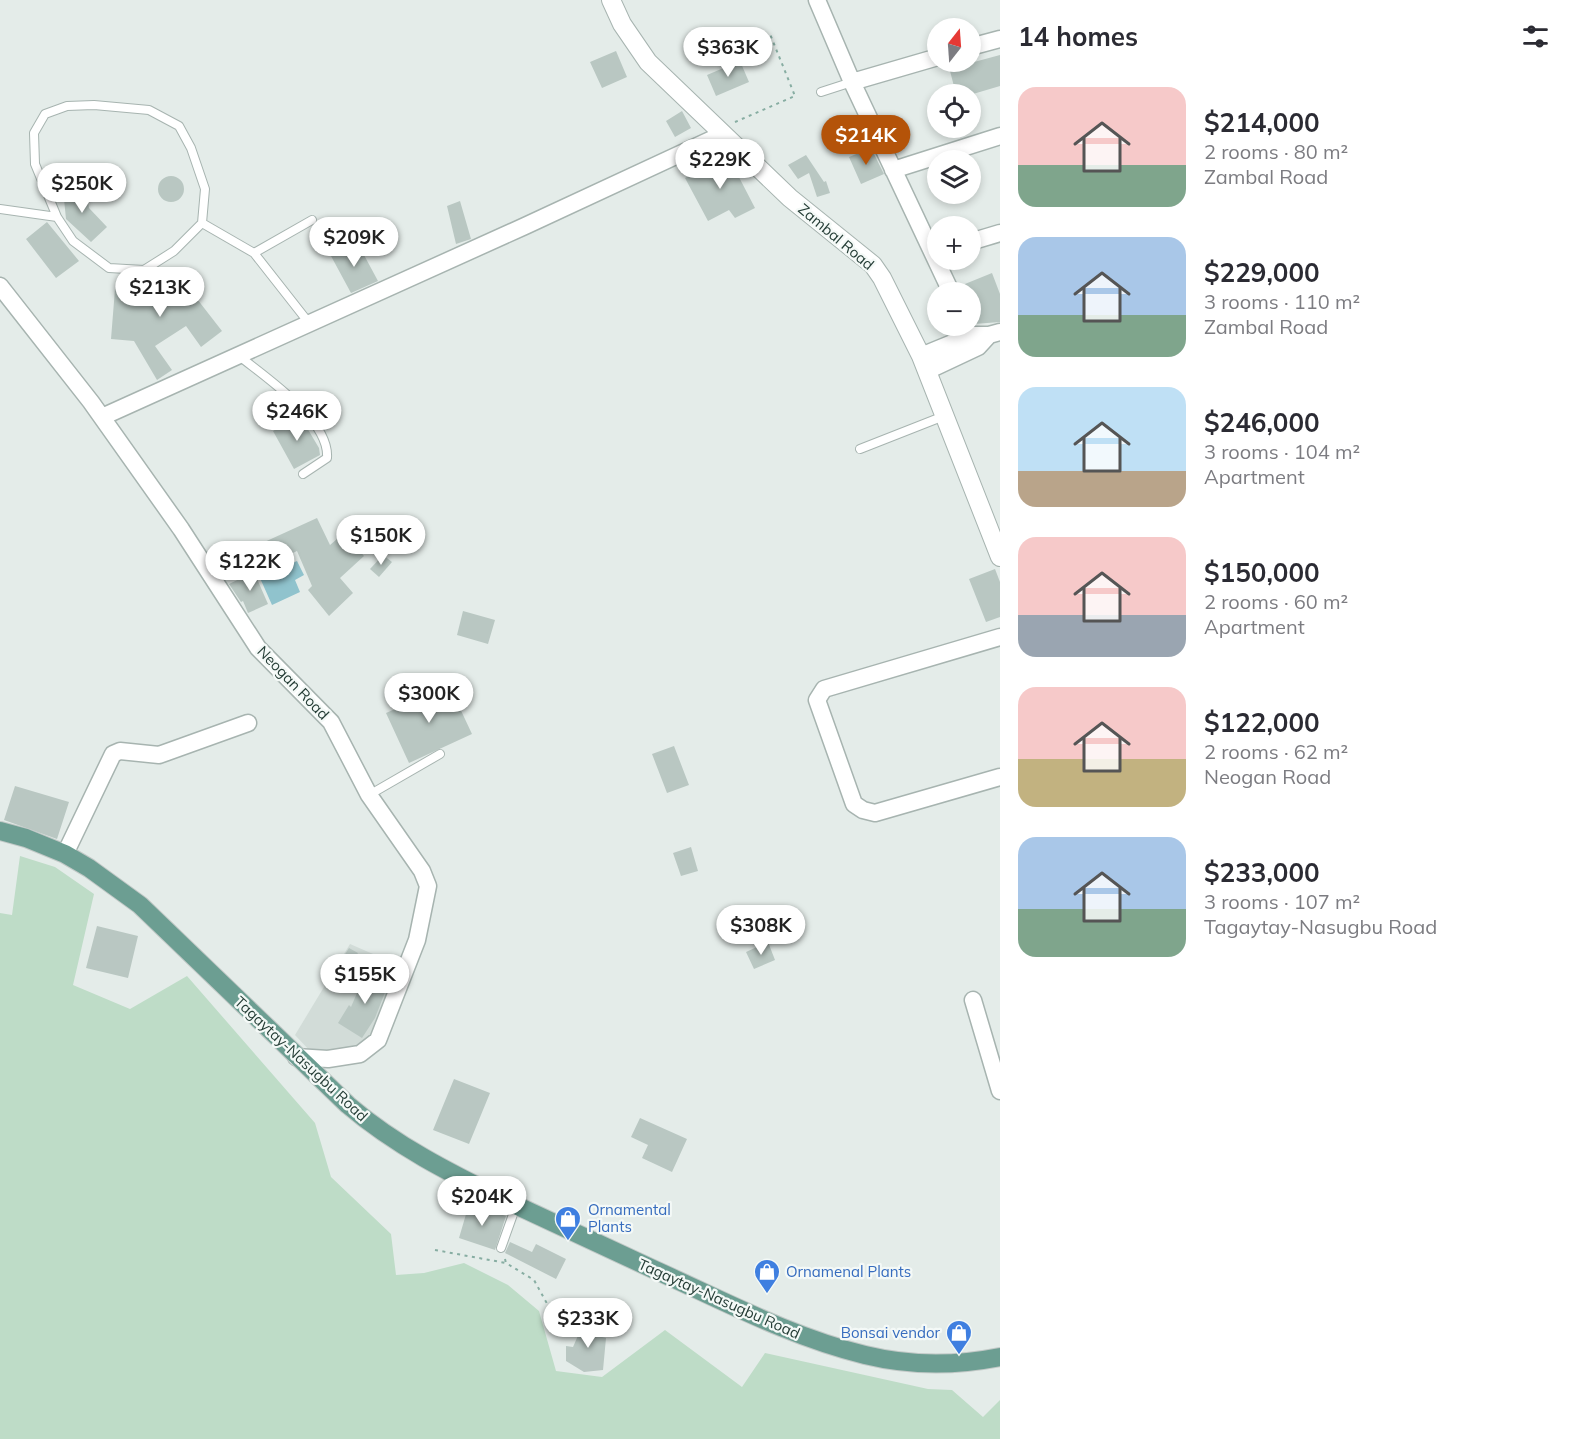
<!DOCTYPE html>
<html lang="en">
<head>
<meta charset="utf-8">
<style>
  :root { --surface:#fff; --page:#f2f2f3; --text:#2b2b33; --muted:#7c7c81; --accent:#b45309 }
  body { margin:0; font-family:Mulish,sans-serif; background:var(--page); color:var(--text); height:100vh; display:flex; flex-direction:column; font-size:22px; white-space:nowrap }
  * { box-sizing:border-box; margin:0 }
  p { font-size:20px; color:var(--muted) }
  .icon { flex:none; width:33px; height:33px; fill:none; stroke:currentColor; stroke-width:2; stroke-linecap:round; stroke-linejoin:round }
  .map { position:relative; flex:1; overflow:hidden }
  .details { display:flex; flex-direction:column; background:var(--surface); width:570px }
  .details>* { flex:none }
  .needle { width:39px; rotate:17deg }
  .tools { position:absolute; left:927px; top:18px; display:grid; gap:12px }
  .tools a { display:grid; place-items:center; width:54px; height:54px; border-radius:50%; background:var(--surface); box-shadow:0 3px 9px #0003; font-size:30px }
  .price { position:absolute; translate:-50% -51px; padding:0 14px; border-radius:21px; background:#fff; color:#222; font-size:20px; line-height:39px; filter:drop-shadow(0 2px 3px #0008) }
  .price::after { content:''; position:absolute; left:50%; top:36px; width:18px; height:14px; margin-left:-9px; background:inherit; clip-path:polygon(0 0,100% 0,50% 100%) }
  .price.selected { background:var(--accent); color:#fff }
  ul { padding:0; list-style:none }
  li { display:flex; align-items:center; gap:18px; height:150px; padding:0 18px }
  li span { display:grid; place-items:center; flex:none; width:168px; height:120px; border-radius:18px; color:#555 }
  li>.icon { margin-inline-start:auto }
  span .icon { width:72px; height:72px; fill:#fffc; stroke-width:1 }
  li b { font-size:26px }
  h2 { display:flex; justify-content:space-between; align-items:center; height:72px; padding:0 18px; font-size:26px }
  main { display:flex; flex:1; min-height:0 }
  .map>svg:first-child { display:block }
  .built { fill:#d2dcd8 }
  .green { fill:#bedcc7 }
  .water { fill:#90c3cd }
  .building { fill:#b9c7c2 }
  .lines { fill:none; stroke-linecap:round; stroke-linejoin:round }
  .service-casing { stroke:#a7b4b0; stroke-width:10 }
  .minor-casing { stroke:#a7b4b0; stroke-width:19 }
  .tertiary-casing { stroke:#a7b4b0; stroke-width:20 }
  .primary-casing { stroke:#c2c9c7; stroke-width:20 }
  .path { stroke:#87ada2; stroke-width:2; stroke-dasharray:3 4.5; stroke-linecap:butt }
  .service { stroke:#fff; stroke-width:8 }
  .minor { stroke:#fff; stroke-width:16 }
  .tertiary { stroke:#fff; stroke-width:18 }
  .primary { stroke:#6c9e92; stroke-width:18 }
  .labels { text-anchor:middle; stroke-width:4.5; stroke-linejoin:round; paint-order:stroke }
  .street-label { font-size:15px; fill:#253d36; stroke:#f4f9f7 }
  .shop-label { font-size:15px; fill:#366cbe; stroke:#f4f9f7; text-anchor:start }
</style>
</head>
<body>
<main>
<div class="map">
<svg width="1000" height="1439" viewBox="0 0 1000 1439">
  <rect width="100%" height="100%" fill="#e4ece9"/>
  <path class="built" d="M350,944L403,967L370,1040L358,1047L311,1052L295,1035Z"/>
  <path class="green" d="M20,856L55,867L94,894L73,985L130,1009L187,976L315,1123L331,1177L391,1234L396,1275L424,1273L464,1263L508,1285L539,1311L556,1371L602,1377L665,1330L742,1387L765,1353L928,1389L952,1390L983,1417L1000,1400V1439H0V913L12,915Z"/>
  <path class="water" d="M297,561L304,575L295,580L300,592L272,605L260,578Z"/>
  <path class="building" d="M616,51L627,77L602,88L590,62Z
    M1000,55V86L973,94H956L950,71L963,65Z
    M740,61L749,82L716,96L707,75Z
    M682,111L691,128L675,137L666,121Z
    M871,148L884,174L861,184L849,157Z
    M806,155L824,182L826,181L830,193L817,197L809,173L798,179L788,165Z
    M728,156L755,208L735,218L729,210L708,221L685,178Z
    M158 189a13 13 0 1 1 26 0a13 13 0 1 1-26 0Z
    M86,188L89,208L107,227L91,242L66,219L63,189Z
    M460,201L471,239L456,244L447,206Z
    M47,222L79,261L56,278L26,239Z
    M357,242L378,281L351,293L331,256Z
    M173,268L222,331L201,347L186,326L155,346L172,370L157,380L134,341L111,339L115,289L138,295Z
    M992,273L1000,294V322L974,324L970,315V292H961L960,286Z
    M300,416L319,448L320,455L294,469L273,431Z
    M317,518L330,545L344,533L364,556L340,578L353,593L329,616L308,590L312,586L297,551L247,575L236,555Z
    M383,555L392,562L379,577L370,569Z
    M995,569L1000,582V617L986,622L969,579Z
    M254,572L268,604L248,613L243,601L241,602L229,584Z
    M463,611L495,620L488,644L457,635Z
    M449,685L472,734L409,763L386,713Z
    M674,746L689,785L667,793L652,754Z
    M15,786L69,802L57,839L4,820Z
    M691,847L698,871L681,876L673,853Z
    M97,926L138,936L128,978L86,968Z
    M768,942L775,960L754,969L746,952Z
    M349,948L358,953L343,977L334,972Z
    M366,972L389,982L375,1018L362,1038L338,1023L349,1005L351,1007Z
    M454,1079L490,1093L469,1144L433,1130Z
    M640,1118L687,1139L672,1172L642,1158L648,1145L631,1137Z
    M469,1204L506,1216L495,1250L459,1238Z
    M510,1242L532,1252L536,1244L566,1259L556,1279L505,1253Z
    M587,1321L603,1323L602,1337L606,1338L603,1370L584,1372L566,1361V1346L573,1347L580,1331L585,1332Z"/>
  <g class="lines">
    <defs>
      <path id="service" d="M821,92L852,82
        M0,209L57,217L73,241L109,268L144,270L174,251L202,223L205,189L191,148L179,126L149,110L94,105L67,106L45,114L34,133L35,164L57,217
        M202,223L254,253L312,220
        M254,253L309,323
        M238,355C265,377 330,420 327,458L303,474
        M860,449L944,416
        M369,795L440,754
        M501,1248L516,1206"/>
      <path id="minor" d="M817,0L852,82L951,292
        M970,47L1000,39
        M852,82L938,57
        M893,170L1000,136
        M970,242L1000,233
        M0,286L91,402L181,529L258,648L331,722L369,795L422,871L428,886L417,940L378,1040L360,1054L328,1059L296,1057
        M921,356L972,335H989L1000,332
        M927,371L978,347L989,335
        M102,417L525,226L723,134
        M1000,637L824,689L817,700L854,804L863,810L875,813L1000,777
        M65,854L113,754L120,751L159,755L248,723
        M973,1000L1000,1091"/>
      <path id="tertiary" d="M611,0L622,24L648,62L790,198L873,265L882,278L921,356L1000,557"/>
      <path id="primary" d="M0,831L26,838L65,854L89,868L140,905L348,1105C396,1146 450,1173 507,1201C556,1224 605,1247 655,1270C724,1301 791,1337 865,1355C910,1366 955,1366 1000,1357"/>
    </defs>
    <use href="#service" class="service-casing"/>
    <use href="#minor" class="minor-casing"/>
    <use href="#tertiary" class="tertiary-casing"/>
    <use href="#primary" class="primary-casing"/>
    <path class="path" d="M735,122L795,96L770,34
      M435,1250L506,1263
      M505,1259L506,1263L534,1280L550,1309"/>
    <use href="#service" class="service"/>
    <use href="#minor" class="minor"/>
    <use href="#tertiary" class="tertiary"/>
    <use href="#primary" class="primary"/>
  </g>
  <defs>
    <symbol id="shop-pin" viewBox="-11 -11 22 30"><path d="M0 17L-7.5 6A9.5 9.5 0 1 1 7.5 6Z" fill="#3f7fe0" stroke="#f4f9f7"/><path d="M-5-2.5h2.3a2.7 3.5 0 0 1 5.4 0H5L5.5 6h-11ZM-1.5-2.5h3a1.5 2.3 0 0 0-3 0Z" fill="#fff"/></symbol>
  </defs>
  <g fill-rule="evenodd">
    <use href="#shop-pin" x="553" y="1204" width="30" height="40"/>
    <use href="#shop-pin" x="752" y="1257" width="30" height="40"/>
    <use href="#shop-pin" x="944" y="1318" width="30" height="40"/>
  </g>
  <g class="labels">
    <g class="street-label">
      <text transform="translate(836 237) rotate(40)" y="5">Zambal Road</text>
      <text transform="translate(293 683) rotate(46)" y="5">Neogan Road</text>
      <text transform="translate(301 1059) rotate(43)" y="5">Tagaytay-Nasugbu Road</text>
      <text transform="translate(719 1299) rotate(24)" y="5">Tagaytay-Nasugbu Road</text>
    </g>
    <g class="shop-label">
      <text x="588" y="1215">Ornamental<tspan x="588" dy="17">Plants</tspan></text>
      <text x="786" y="1277">Ornamenal Plants</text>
      <text x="940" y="1338" text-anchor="end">Bonsai vendor</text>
    </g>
  </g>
</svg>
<div class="tools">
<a><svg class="needle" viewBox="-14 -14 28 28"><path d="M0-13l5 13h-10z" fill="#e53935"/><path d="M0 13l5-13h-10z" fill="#7c7c81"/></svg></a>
<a><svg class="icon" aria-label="locate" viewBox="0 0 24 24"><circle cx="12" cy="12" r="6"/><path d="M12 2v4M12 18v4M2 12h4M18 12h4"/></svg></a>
<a><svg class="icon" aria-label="layers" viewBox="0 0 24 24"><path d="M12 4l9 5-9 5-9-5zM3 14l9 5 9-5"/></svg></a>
<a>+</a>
<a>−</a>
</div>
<b class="price" style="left:728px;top:78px">$363K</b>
<b class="price selected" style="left:866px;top:166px">$214K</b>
<b class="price" style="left:720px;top:190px">$229K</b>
<b class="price" style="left:82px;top:214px">$250K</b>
<b class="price" style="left:354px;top:268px">$209K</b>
<b class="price" style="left:160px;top:318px">$213K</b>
<b class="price" style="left:297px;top:442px">$246K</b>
<b class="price" style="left:381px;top:566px">$150K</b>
<b class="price" style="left:250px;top:592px">$122K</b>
<b class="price" style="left:429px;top:724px">$300K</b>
<b class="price" style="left:761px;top:956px">$308K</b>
<b class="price" style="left:365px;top:1005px">$155K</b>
<b class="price" style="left:482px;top:1227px">$204K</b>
<b class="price" style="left:588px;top:1349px">$233K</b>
</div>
<section class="details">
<h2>14 homes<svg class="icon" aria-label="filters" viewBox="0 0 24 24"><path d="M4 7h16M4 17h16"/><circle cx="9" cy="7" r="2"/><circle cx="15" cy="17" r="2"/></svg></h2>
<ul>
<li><span style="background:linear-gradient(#f6c9c9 65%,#7fa58c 0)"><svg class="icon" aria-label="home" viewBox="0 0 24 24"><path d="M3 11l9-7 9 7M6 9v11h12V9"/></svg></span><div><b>$214,000</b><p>2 rooms · 80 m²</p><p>Zambal Road</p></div></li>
<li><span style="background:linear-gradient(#a9c7e8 65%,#7fa58c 0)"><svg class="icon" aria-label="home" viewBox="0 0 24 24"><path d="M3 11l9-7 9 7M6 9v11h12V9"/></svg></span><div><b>$229,000</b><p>3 rooms · 110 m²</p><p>Zambal Road</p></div></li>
<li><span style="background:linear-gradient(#bfe0f5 70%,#b9a48a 0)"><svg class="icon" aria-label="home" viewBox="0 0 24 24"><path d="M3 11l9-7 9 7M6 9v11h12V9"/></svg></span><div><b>$246,000</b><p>3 rooms · 104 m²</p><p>Apartment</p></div></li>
<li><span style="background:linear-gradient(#f6c9c9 65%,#9aa5b1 0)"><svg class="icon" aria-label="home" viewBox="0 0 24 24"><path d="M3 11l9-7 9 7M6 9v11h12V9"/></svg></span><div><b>$150,000</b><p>2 rooms · 60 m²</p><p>Apartment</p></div></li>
<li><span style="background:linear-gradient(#f6c9c9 60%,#c2b280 0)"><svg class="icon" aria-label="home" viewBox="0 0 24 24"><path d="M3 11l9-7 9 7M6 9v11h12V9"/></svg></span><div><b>$122,000</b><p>2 rooms · 62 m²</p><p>Neogan Road</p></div></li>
<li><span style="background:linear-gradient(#a9c7e8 60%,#7fa58c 0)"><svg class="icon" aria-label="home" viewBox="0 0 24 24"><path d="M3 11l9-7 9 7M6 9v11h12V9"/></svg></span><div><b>$233,000</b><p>3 rooms · 107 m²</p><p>Tagaytay-Nasugbu Road</p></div></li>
</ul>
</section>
</main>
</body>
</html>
